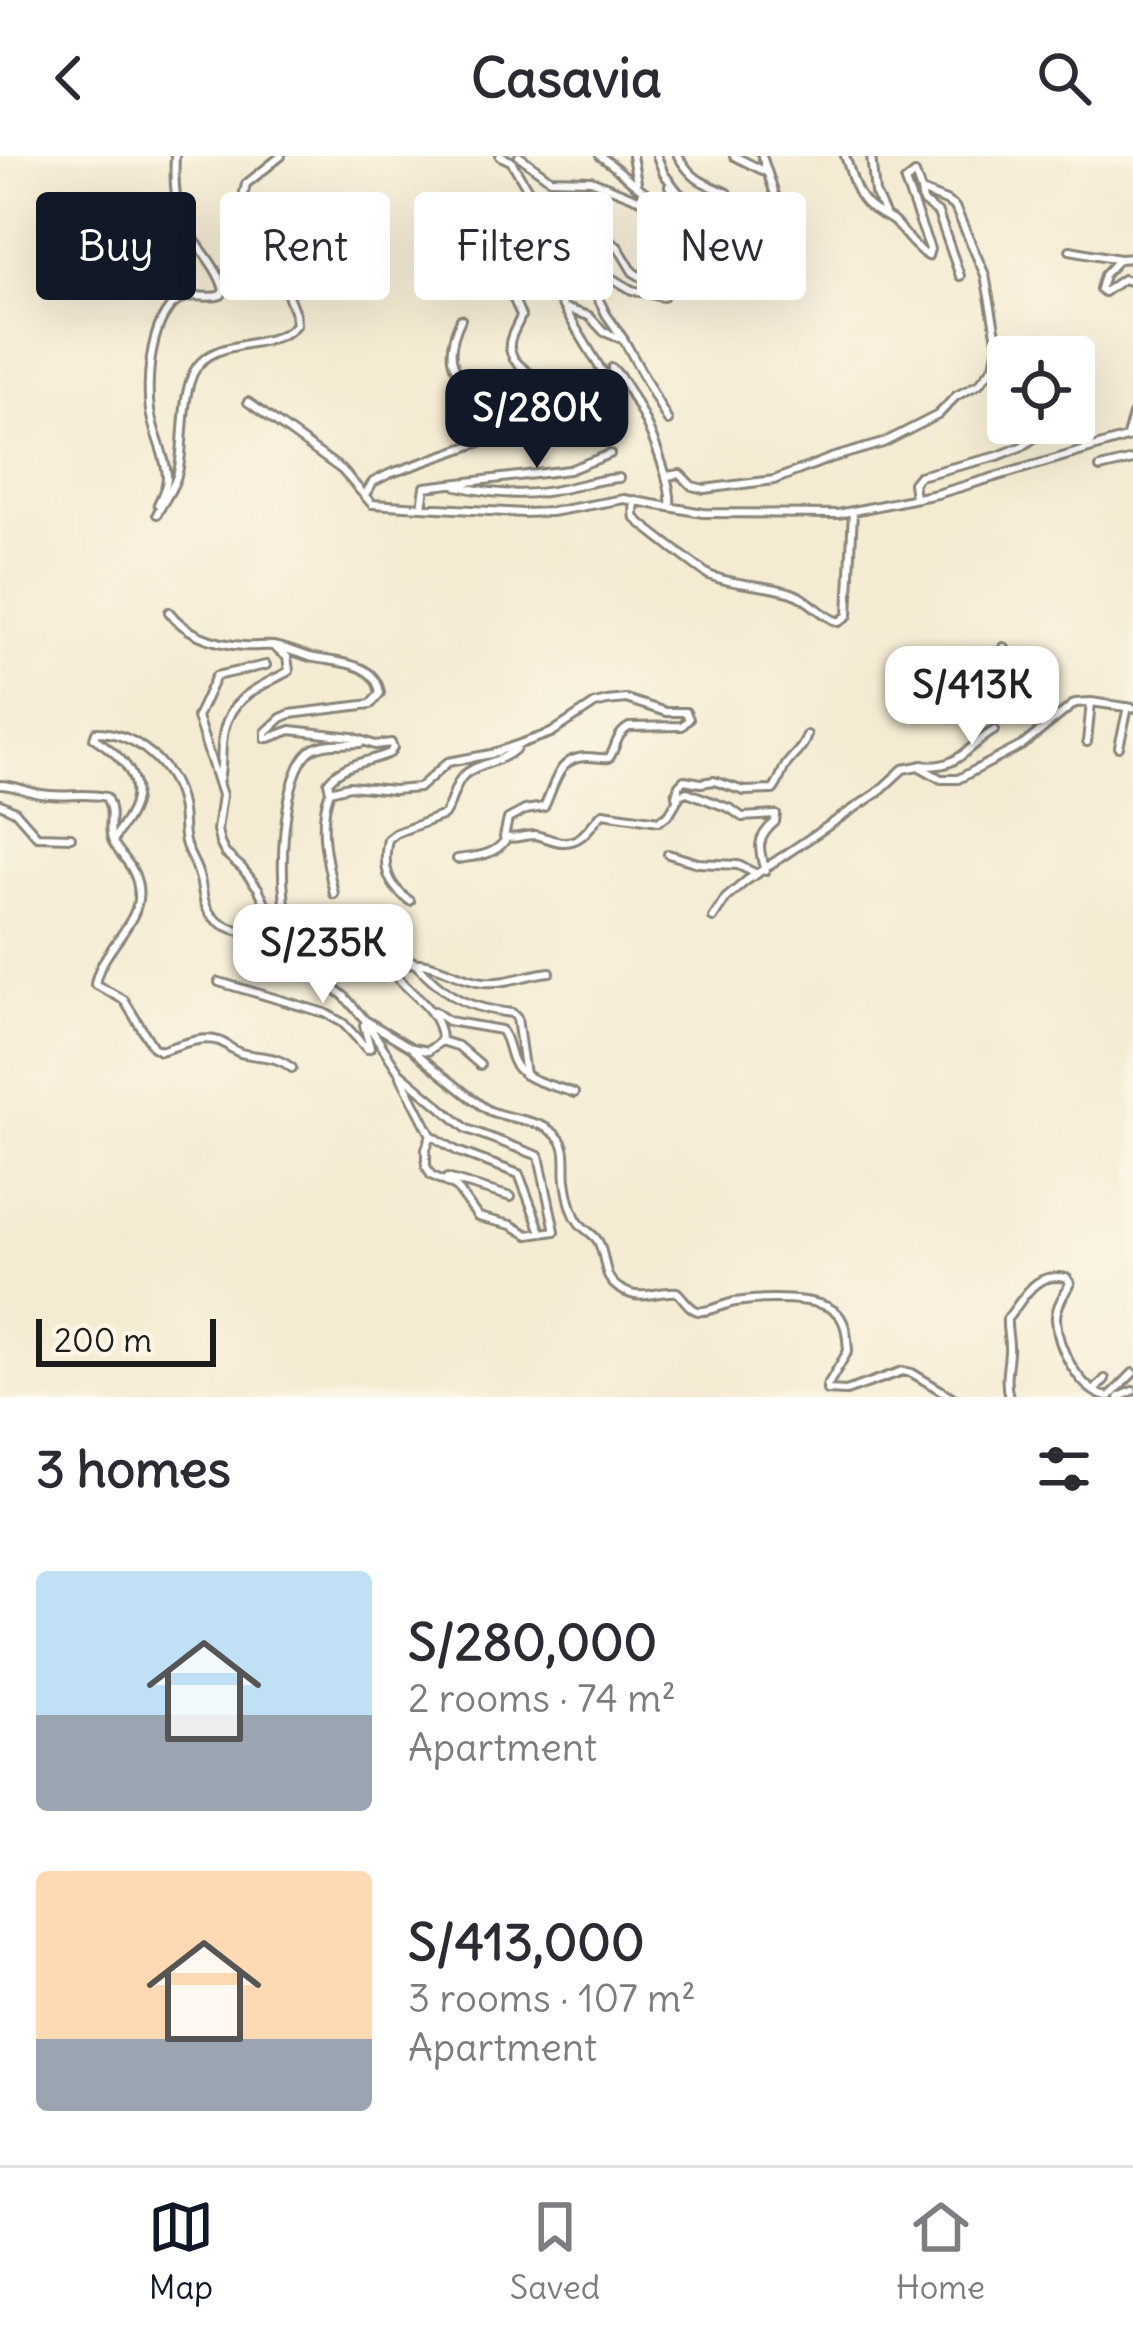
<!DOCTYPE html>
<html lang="en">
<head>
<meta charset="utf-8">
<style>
  :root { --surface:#fff; --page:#f2f2f3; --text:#2b2b33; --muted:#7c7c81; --line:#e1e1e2; --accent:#111827 }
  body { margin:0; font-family:Delius,sans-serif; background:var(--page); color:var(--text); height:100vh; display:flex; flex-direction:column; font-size:45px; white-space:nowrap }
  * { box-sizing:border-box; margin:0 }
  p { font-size:39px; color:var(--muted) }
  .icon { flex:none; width:66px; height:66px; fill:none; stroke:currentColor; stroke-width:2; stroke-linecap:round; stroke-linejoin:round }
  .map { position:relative; height:1241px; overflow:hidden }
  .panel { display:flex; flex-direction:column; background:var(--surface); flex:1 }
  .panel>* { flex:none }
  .banner { position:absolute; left:36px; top:36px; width:1062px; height:108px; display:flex; gap:24px }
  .buttons { position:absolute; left:987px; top:180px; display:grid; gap:24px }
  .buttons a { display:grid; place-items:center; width:108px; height:108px; border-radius:12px; background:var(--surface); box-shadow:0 12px 48px #0002; font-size:60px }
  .scale { position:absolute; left:36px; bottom:30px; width:180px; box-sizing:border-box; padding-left:12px; border:6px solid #1c1c1c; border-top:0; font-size:33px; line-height:42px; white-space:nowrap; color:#1c1c1c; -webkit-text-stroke:9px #fcf5e5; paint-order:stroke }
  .price { position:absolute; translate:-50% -102px; padding:0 27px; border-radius:24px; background:#fff; color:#222; font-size:39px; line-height:78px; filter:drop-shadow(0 3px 6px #0008) }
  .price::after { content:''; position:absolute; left:50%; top:72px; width:36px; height:27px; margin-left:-18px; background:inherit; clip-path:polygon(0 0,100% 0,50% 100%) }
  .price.selected { background:var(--accent); color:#fff }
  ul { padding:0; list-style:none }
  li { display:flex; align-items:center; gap:36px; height:300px; padding:0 36px }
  li span { display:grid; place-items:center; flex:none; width:336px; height:240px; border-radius:12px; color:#555 }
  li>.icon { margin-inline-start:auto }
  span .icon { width:144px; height:144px; fill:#fffc; stroke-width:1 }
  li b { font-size:51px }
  h2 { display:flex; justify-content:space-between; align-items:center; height:144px; padding:0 36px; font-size:51px }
  .chip { padding:0 42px; border-radius:12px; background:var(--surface); box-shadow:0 12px 48px #0002; font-size:42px; line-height:108px }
  .chip.selected { background:var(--accent); color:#fff }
  header { display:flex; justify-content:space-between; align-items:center; height:156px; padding:0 36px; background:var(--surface); font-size:54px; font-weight:700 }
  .menu { display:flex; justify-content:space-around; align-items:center; height:168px; border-top:3px solid var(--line); background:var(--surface); font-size:33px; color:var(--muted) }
  .menu a { display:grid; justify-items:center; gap:6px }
  .menu .selected { color:var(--accent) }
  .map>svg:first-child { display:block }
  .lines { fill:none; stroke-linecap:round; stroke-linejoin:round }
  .minor-casing { stroke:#888478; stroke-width:12 }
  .minor { stroke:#fff; stroke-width:6 }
</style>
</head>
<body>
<header><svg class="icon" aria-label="back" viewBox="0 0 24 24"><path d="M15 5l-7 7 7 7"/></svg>Casavia<svg class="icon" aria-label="search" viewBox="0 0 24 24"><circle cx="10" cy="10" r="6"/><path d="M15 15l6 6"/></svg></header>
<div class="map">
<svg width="1133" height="1241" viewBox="0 0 1133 1241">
  <rect width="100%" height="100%" fill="#fcf5e5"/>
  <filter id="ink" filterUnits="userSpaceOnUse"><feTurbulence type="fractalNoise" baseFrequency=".00833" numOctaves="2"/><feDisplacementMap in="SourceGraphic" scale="24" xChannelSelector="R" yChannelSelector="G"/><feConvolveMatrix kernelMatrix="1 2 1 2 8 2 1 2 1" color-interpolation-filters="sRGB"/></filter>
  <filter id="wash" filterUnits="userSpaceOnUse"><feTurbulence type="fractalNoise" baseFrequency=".004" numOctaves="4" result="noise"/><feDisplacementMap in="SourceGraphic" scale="48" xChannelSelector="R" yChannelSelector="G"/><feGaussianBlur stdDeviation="2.7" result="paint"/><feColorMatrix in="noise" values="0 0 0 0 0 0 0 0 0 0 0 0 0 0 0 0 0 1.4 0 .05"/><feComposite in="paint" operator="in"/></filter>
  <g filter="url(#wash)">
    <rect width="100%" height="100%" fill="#f5ebd3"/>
  </g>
  <g filter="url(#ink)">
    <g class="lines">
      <defs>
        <path id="minor" d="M500,0L511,5L537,49L544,54L571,61L605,80L618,91L633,116L664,135L663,141L632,134L601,116L576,115L516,99L508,101V105L522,119L559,144L608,225H614L612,212C632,228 674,322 670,349
          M519,0L550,23L591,24L658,51H672L673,38L669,30
          M600,0C622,14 649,48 674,47
          M632,0L637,26
          M657,0L664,18
          M678,0C693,25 703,27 728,37L732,52
          M734,0L766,16
          M871,0L875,37L885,58
          M664,18L679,37L691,45L719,47L729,50L769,94L791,134L795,133L799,126L787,74L762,0
          M921,35L923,46L938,57L960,120
          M1070,94L1119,103
          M1133,102L1119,103L1104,119L1100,133L1104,136L1123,123L1133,126
          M560,113L572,124L596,138L606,158L624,184
          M567,153L589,160L604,176L624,184L668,265
          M461,163C420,249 525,219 521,272L525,273C531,266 541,260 545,251C559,219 507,218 510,187C511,178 518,169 521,160C514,140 497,119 502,98L510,99
          M248,246L342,314L372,348L523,357L551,356L624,343L703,357L838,358L937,338L1133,280
          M1074,253L1081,248
          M1127,280L1133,259
          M1100,312L1133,304
          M667,320L680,318L692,330L704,333L774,324L831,302L883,287L938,259L956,240L979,228L994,210L998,189L985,119L955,51L946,45L921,35L915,18L905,26L930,93L928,100C913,91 906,78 894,66C887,60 878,58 870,51C854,38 852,18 845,0
          M457,330C491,338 527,341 562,333C582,329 599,323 619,322
          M366,337L373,326L389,318L521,272
          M915,342L913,327L919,320L998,300L1023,290L1055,267
          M635,344C635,348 633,358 635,362C638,366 702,415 709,419C735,430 765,428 792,437C811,444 821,460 839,466L848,459L853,355
          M158,348C162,340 167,331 167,321C166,299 153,277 150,255C146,225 150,154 184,142C196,137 208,144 221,139L224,134C216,105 189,84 180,58C174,41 174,18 175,0
          M422,351L425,331L569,314L610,298
          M157,358C164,344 175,331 178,316C186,286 179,227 201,206C225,182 277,193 296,168L295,157L272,99L247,54L243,41L246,28L281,0
          M169,456C187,479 216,488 244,490C254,491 264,489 273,490C285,492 298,497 310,501C334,507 375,504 380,537L371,548L290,558L281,562L266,576V582H269L291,574L352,581L375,589L391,587L393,592L390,597C368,607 344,606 328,626L330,635L349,630L393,634L419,632L448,606L491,598L551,577L595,548L607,545L626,543L666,556H686L689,563L682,570L629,571C615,579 617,591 609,602C602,603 595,601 588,601C557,600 555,630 544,651L525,654L508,663L504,681C515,684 522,679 534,679C544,680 553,686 563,686C584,687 590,668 603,657L659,665L669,658L681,638L687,636L731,653L742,661L776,659L775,666C756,682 758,692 765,715
          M1004,491L1020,518
          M977,500L998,535
          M266,509L216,520L197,561L222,639L217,674L220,687L225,697L242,712L258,732L271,759L270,778L273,783L344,840L365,864L412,892L428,895L441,885C441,855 413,840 395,819V814C423,793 453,824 484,826C508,828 527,818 550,816
          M954,510L975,548
          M929,524L951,562
          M1087,586L1091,546
          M1119,591L1128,551
          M921,609C960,614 965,591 995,574
          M219,624C223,608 220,590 224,574C232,539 261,531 289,515L287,501L275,492
          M0,629C15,629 27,636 41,638C63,642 84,636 106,641C116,659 106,671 113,686C119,697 129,706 134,717C154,763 102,787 95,828L124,844L153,891L160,895C178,890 200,879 219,885C228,888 234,897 245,898C264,902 275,899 292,912
          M330,635C317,669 327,704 334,738
          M676,640L679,629L684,624L701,627L714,625L744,635L773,634C780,626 780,618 786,609C794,598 803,593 807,579
          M0,648L15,655L37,680L71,681
          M113,686C117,676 123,670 128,661C149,625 122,600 94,582L96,576C136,576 174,610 181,649C184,661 182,674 185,686C188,698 196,708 199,720C203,731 202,746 209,756C222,775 256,781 277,775C290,753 283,743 283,720C282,690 286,610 313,593C326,586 346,588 361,587
          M668,698L698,707L738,709L757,718
          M457,703C476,700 495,700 506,683
          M410,745C387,729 382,711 388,683L396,677L444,659C452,648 453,632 462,621C475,607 500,608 517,592
          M713,762L726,742L746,725L877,637L903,613L918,610L941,623H958L1023,589L1075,547L1091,546L1133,552
          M412,805C448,840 461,851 512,857L517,862L525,919
          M219,826L325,857L343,867L367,893L370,892L364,869
          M434,855L448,865L501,874C508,884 508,892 512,903C520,925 553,929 574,937
          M367,867L399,916L467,973L539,1000L555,1075L528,1079L511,1069L478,1061L456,1031L431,1019L426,1010V993L431,979
          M441,885L458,890L480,909
          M412,892C418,900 481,951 490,955C511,964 542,963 558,981C569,992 564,1010 566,1025C568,1039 571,1057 580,1068C586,1075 596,1079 599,1087C609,1110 600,1127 631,1138C645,1143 662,1134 677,1136C683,1141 689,1153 698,1155C708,1157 724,1148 735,1146C760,1142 820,1139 838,1158C847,1168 847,1183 848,1195L827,1230V1234L846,1235L903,1215L912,1217L952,1241
          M401,921L431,979L457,995L519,1018L541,1076
          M447,1022L511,1041
          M1094,1235L1105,1223
          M1009,1241C1004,1225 1008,1212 1009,1196C1010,1184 1006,1175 1007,1163C1026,1140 1033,1116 1067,1122L1070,1127C1065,1138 1055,1151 1056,1163C1057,1191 1080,1236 1108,1241
          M1109,1241L1133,1217
          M1119,1241L1133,1235"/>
      </defs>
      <use href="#minor" class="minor-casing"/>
      <use href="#minor" class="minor"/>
    </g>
  </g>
</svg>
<div class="buttons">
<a><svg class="icon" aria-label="locate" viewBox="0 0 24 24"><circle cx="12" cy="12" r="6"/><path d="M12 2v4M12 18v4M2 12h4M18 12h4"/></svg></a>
</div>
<div class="scale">200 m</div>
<b class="price selected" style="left:537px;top:315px">S/280K</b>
<b class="price" style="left:972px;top:592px">S/413K</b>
<b class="price" style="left:323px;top:850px">S/235K</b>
<div class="banner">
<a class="chip selected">Buy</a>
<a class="chip">Rent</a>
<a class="chip">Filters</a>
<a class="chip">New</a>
</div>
</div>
<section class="panel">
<h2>3 homes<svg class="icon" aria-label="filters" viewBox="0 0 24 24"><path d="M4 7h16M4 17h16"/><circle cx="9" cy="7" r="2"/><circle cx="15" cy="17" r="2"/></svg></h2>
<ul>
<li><span style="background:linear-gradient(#bfe0f5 60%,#9aa5b1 0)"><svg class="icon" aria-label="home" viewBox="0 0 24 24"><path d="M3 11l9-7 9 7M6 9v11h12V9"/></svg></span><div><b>S/280,000</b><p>2 rooms · 74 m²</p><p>Apartment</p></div></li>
<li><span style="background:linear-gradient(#ffd9b3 70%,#9aa5b1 0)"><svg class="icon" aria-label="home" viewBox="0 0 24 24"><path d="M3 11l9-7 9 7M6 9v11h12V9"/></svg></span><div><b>S/413,000</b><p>3 rooms · 107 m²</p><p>Apartment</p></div></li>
</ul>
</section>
<nav class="menu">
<a class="selected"><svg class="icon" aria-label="map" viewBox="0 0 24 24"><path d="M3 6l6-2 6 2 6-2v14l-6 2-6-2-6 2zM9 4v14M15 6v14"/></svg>Map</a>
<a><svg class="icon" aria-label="saved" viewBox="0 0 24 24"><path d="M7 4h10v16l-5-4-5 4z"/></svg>Saved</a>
<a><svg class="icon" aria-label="home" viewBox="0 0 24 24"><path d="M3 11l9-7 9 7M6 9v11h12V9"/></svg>Home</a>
</nav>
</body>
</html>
